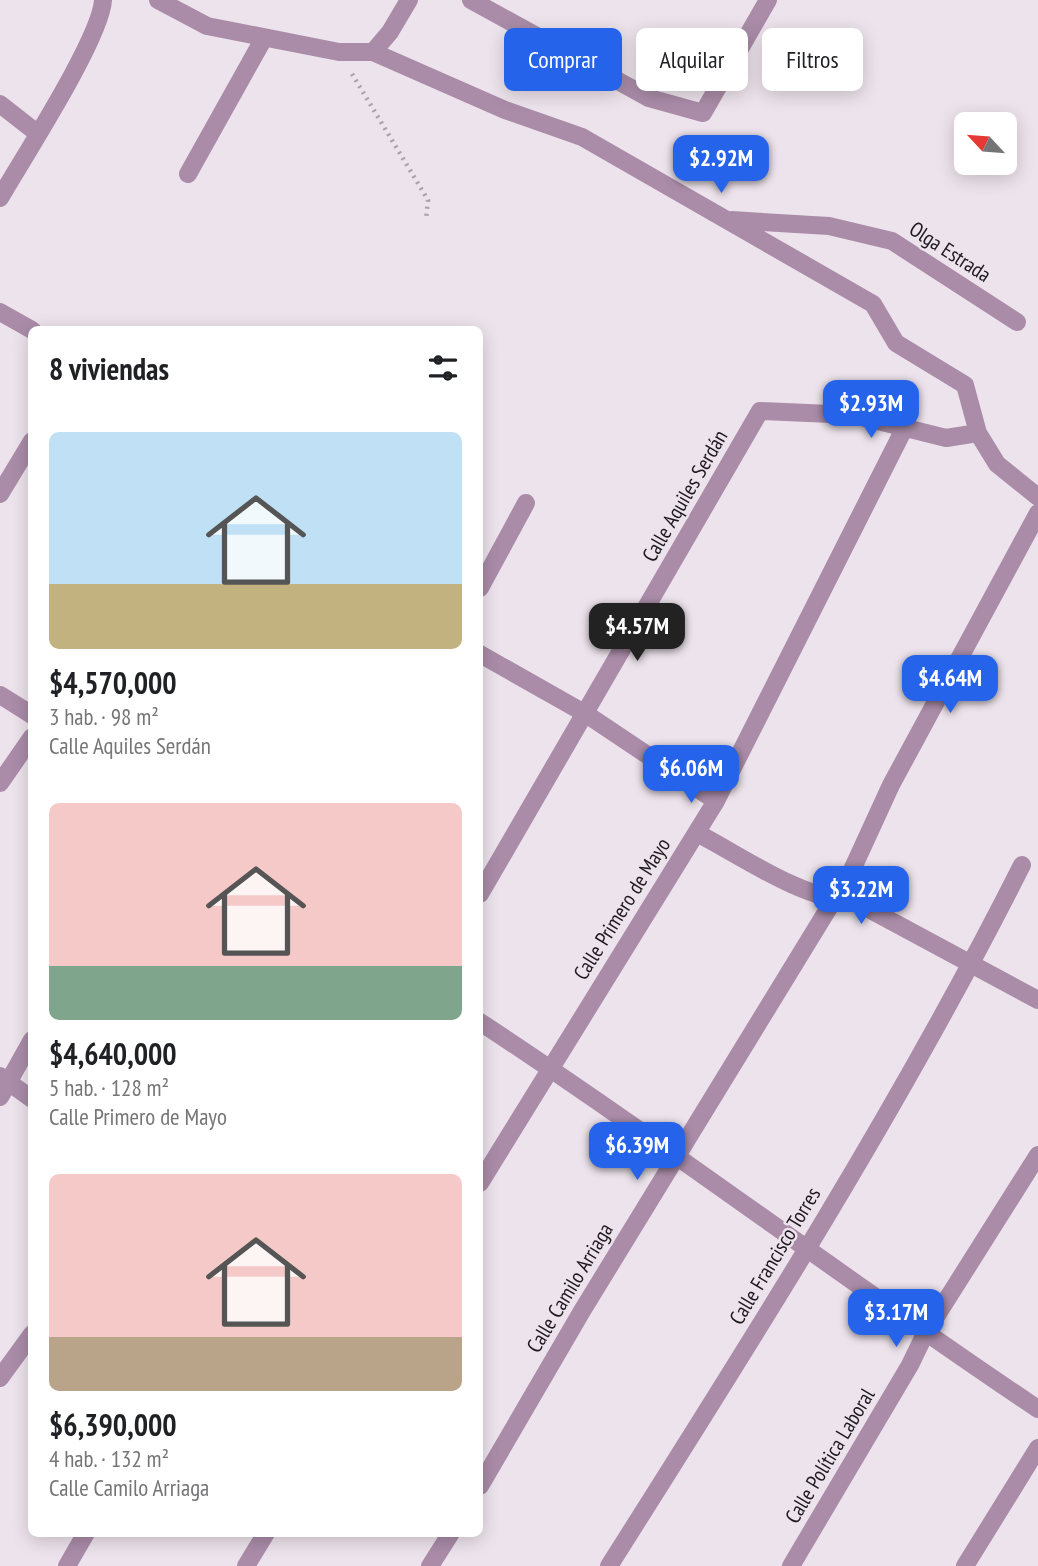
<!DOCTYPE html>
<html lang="es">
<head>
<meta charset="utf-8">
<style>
  :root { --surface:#fff; --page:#f2f2f2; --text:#202124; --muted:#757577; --accent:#2563eb }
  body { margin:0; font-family:"PT Sans Narrow",sans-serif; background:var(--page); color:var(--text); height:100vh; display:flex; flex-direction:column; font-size:26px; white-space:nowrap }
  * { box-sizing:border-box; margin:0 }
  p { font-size:23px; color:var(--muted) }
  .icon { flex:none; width:38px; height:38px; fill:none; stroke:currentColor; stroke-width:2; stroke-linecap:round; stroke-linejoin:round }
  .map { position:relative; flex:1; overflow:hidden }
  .sheet { position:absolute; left:28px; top:326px; width:455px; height:1211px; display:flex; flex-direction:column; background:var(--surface); border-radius:10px; box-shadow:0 4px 18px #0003 }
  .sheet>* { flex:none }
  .guide { position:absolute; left:504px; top:28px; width:429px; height:63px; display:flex; gap:14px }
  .needle { width:46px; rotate:296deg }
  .buttons { position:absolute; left:954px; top:112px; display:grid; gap:14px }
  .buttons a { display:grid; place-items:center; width:63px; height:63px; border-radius:10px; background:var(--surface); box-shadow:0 4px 18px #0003; font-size:35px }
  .price { position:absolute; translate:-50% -60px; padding:0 16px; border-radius:14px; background:var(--accent); color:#fff; font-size:23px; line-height:46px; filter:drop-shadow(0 2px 4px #0008) }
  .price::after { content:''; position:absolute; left:50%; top:42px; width:21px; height:16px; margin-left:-10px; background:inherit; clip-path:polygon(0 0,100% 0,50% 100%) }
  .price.selected { background:#222; color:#fff }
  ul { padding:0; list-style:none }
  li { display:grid; align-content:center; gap:14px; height:371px; padding:0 21px }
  li span { display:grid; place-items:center; height:217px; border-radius:10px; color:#555 }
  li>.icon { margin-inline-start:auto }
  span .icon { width:126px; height:126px; fill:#fffc; stroke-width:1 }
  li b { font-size:30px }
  h2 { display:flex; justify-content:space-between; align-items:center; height:84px; padding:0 21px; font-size:30px }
  .chip { padding:0 24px; border-radius:10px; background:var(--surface); box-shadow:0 4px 18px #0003; font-size:24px; line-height:63px }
  .chip.selected { background:var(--accent); color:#fff }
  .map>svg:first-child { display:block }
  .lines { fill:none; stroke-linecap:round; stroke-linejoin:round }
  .path { stroke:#a8a0a7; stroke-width:4.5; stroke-dasharray:2 5; stroke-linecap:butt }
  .minor { stroke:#aa8ca8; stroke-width:18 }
  .labels { text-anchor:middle; stroke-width:5; stroke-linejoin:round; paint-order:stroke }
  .street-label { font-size:21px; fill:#1d191d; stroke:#ede3ec }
</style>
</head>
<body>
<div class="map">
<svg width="1038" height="1566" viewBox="0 0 1038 1566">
  <rect width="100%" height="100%" fill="#ede3ec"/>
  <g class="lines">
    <path class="path" d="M352,74L428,200L426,219"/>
    <path class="minor" d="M158,0L207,26L339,52H373L505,110L582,137L873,304L896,343L965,385L978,433L997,464L1038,497
      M471,0L649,98L703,113L768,0
      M373,52L390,32L409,0
      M0,104L37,133
      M188,174L264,38
      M0,198C23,158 101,38 103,0
      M731,220L829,226L892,241L1017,322
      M0,312L32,330
      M0,494L32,441
      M480,588L526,503
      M480,654L586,714L716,801
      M0,695L32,715
      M0,783L32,737
      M697,833C741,856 805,901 854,901L1038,1000
      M480,894L760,411L854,415L946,438L978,433
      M480,1022C669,1146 849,1283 1038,1409
      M0,1076L32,1099
      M0,1097L32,1040
      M480,1183L716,801L904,429
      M0,1378L32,1334
      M480,1486L582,1311L852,870L891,785L1038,513
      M67,1566L86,1533
      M246,1566L266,1533
      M430,1566L451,1533
      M609,1566C754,1337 900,1107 1022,865
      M791,1566L910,1365L925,1334L1038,1155
      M965,1566L1038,1448"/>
  </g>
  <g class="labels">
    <g class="street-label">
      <text transform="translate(950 252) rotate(33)" y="7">Olga Estrada</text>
      <text transform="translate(685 496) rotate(-60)" y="7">Calle Aquiles Serdán</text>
      <text transform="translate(622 909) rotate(-58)" y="7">Calle Primero de Mayo</text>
      <text transform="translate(775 1256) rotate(-59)" y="7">Calle Francisco Torres</text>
      <text transform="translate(570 1288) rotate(-59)" y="7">Calle Camilo Arriaga</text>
      <text transform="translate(830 1456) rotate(-59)" y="7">Calle Política Laboral</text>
    </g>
  </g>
</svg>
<div class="buttons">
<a><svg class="needle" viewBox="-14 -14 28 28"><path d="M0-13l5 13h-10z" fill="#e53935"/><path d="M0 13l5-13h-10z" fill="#757577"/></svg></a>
</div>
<b class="price" style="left:721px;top:195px">$2.92M</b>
<b class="price" style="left:871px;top:440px">$2.93M</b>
<b class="price selected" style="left:637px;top:663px">$4.57M</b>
<b class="price" style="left:950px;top:715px">$4.64M</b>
<b class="price" style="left:691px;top:805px">$6.06M</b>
<b class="price" style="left:861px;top:926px">$3.22M</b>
<b class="price" style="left:637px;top:1182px">$6.39M</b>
<b class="price" style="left:896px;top:1349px">$3.17M</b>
<div class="guide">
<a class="chip selected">Comprar</a>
<a class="chip">Alquilar</a>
<a class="chip">Filtros</a>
</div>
<section class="sheet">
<h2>8 viviendas<svg class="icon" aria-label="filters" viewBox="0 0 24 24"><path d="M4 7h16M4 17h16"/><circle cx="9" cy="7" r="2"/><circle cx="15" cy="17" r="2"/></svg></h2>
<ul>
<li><span style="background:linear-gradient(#bfe0f5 70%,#c2b280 0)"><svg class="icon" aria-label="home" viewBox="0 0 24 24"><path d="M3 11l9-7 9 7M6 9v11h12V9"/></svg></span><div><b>$4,570,000</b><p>3 hab. · 98 m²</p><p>Calle Aquiles Serdán</p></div></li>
<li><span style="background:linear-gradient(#f6c9c9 75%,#7fa58c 0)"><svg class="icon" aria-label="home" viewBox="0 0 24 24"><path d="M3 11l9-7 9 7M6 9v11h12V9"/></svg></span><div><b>$4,640,000</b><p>5 hab. · 128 m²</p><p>Calle Primero de Mayo</p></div></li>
<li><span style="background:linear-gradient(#f6c9c9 75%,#b9a48a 0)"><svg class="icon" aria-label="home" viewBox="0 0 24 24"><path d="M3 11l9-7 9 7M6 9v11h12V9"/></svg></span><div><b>$6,390,000</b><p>4 hab. · 132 m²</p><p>Calle Camilo Arriaga</p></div></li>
</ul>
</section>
</div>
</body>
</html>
